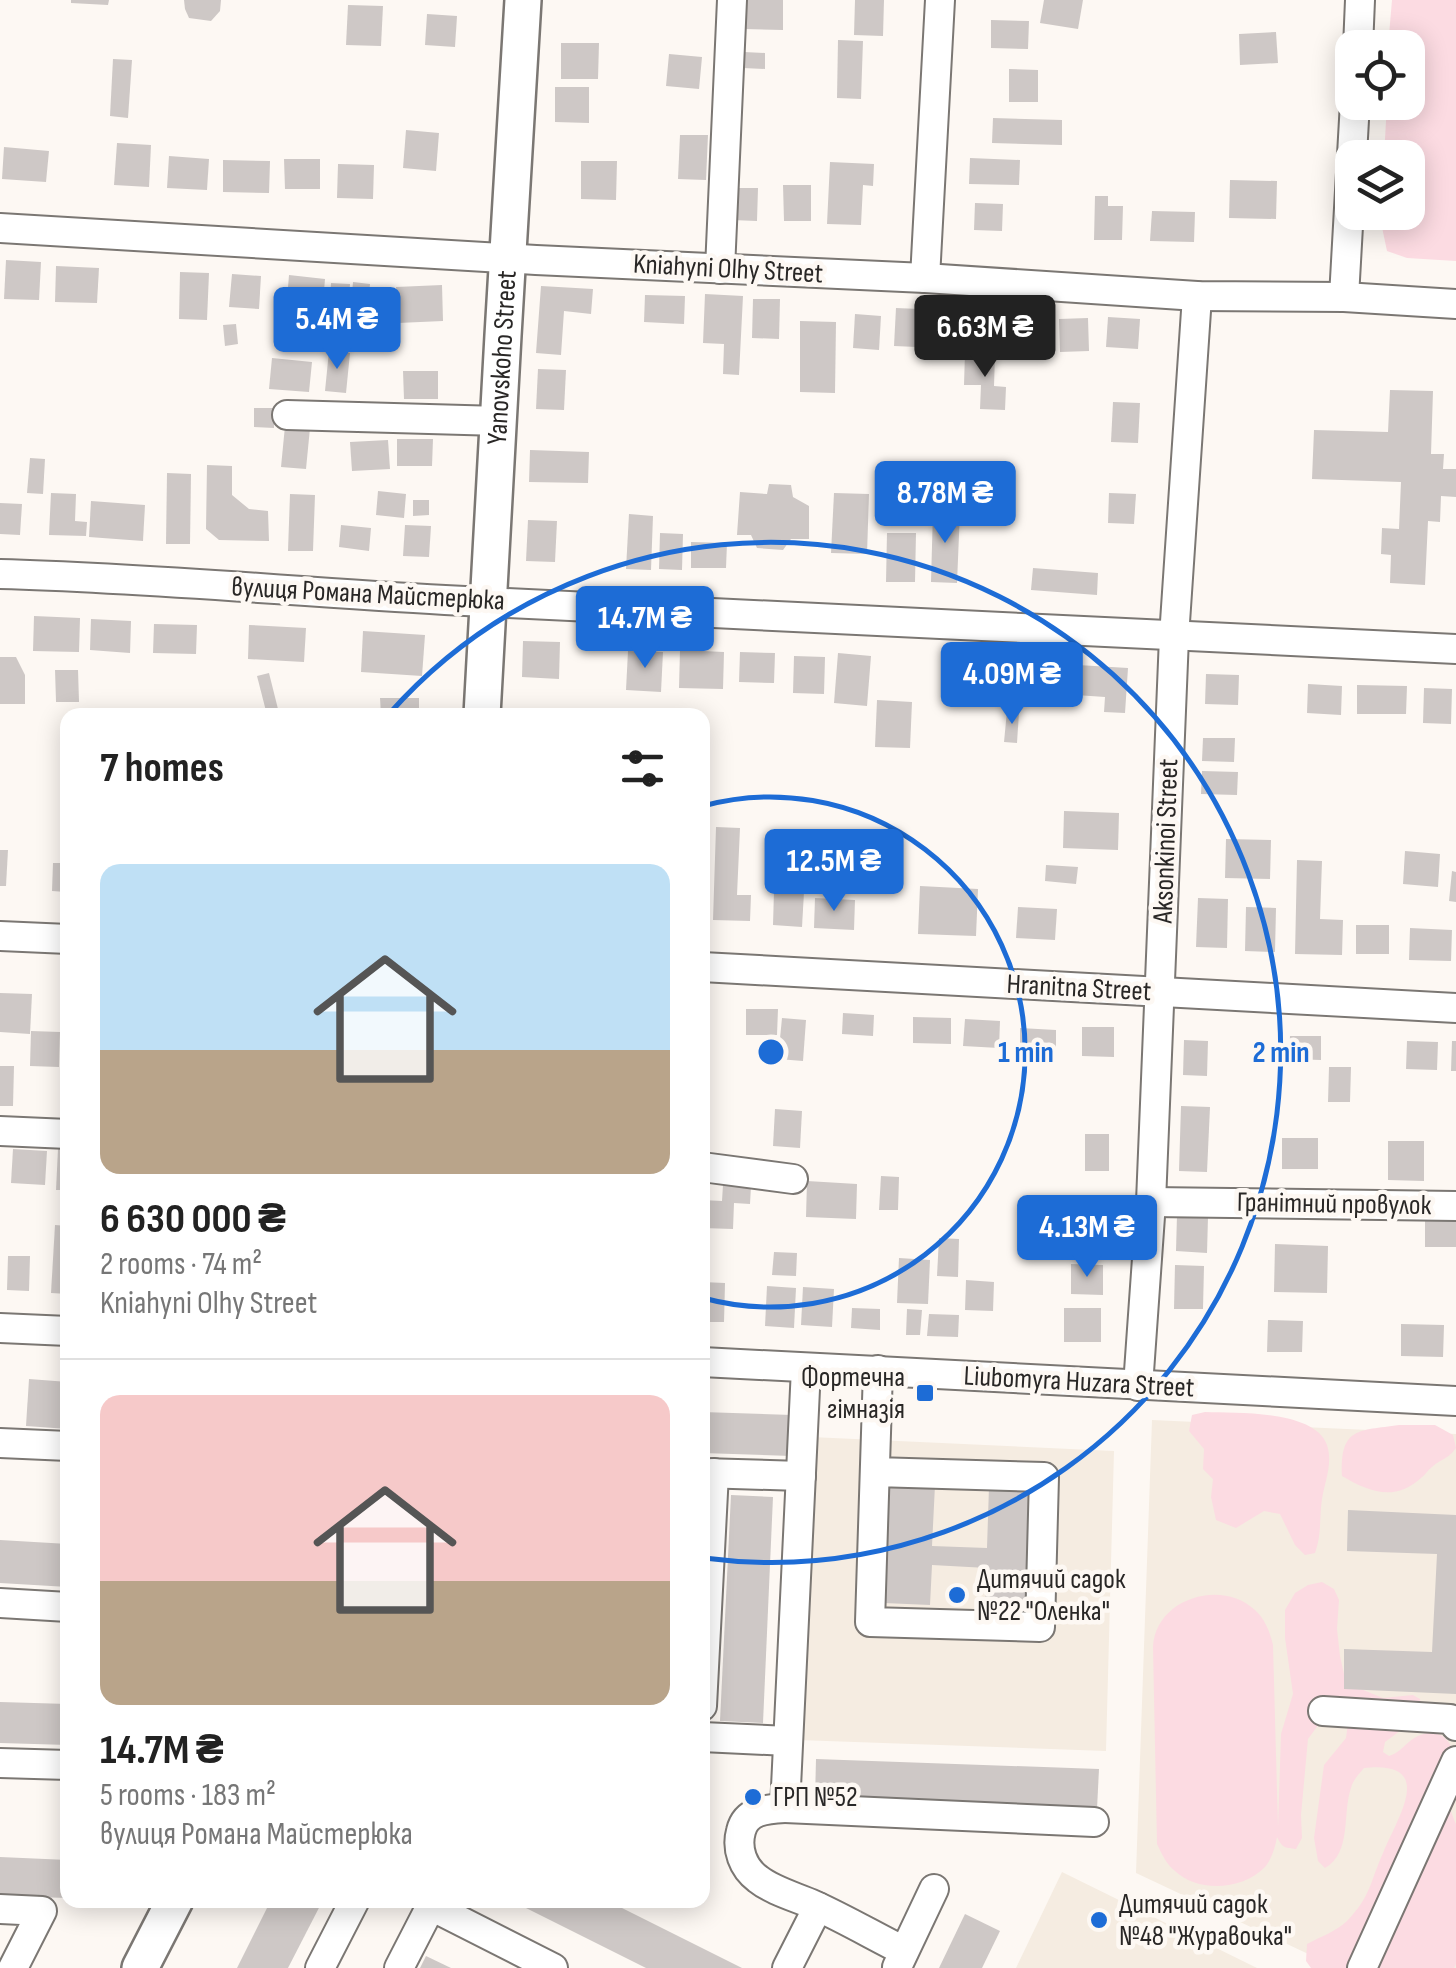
<!DOCTYPE html>
<meta charset="utf-8">
<style>
:root{--surface:#fff;--page:#f6f6f6;--text:#222;--muted:#767676;--line:#e0e0e0;--accent:#1d6cd6}
body{margin:0;font-family:"Sofia Sans Condensed",sans-serif;background:var(--page);color:var(--text);height:100vh;display:flex;flex-direction:column;font-size:38px;white-space:nowrap}
*{box-sizing:border-box;margin:0}
p{font-size:32px;color:var(--muted)}
.icon{flex:none;width:55px;height:55px;fill:none;stroke:currentColor;stroke-width:2;stroke-linecap:round;stroke-linejoin:round}
.map{position:relative;flex:1;overflow:hidden}
.panel{position:absolute;left:60px;top:708px;width:650px;height:1200px;display:flex;flex-direction:column;background:var(--surface);border-radius:20px;box-shadow:0 5px 25px #0003}
.panel>*{flex:none}
.tools{position:absolute;left:1335px;top:30px;display:grid;gap:20px}
.tools a{display:grid;place-items:center;width:90px;height:90px;border-radius:20px;background:var(--surface);box-shadow:0 5px 25px #0003;font-size:50px}
.price{position:absolute;translate:-50% -85px;padding:0 22px;border-radius:10px;background:var(--accent);color:#fff;font-size:32px;line-height:65px;filter:drop-shadow(0 2px 5px #0008)}
.price::after{content:'';position:absolute;left:50%;top:60px;width:30px;height:22px;margin-left:-15px;background:inherit;clip-path:polygon(0 0,100% 0,50% 100%)}
.price.active{background:#222;color:#fff}
ul{padding:0;list-style:none}
li{display:grid;align-content:center;gap:20px;height:530px;padding:0 40px}
li+li{border-top:2px solid var(--line)}
li span{display:grid;place-items:center;height:310px;border-radius:20px;color:#555}
li>.icon{margin-inline-start:auto}
span .icon{width:180px;height:180px;fill:#fffc;stroke-width:1}
li b{font-size:42px}
h2{display:flex;justify-content:space-between;align-items:center;height:120px;padding:0 40px;font-size:42px}
.map>svg:first-child{display:block}
.built{fill:#f5ece1}
.green{fill:#fcdbe2}
.building{fill:#cec8c6}
.lines{fill:none;stroke-linecap:round;stroke-linejoin:round}
.minor-casing{stroke:#7b7773;stroke-width:32}
.major-casing{stroke:#7b7773;stroke-width:40}
.minor{stroke:#fff;stroke-width:28}
.major{stroke:#fff;stroke-width:35}
.ring{fill:none;stroke:#1d6cd6;stroke-width:5}
.poi-dot{fill:#1d6cd6;stroke:#fdf8f3;stroke-width:4}
.labels{text-anchor:middle;dominant-baseline:central;stroke-width:9;stroke-linejoin:round;paint-order:stroke}
.street-label{font-size:28px;fill:#292726;stroke:#fdf8f3}
.poi-label{font-size:28px;fill:#292726;stroke:#fdf8f3;text-anchor:start}
.centre{fill:#1d6cd6;stroke:#fdf8f3;stroke-width:5}
.ring-label{font-size:30px;text-anchor:middle;font-weight:bold;fill:#1d6cd6;stroke:#fdf8f3;stroke-width:9;stroke-linejoin:round;paint-order:stroke}
</style>
<div class="map">
<svg width="1456" height="1968" viewBox="0 0 1456 1968">
<rect width="100%" height="100%" fill="#fdf8f3"/>
<g class="built">
<path d="M1152,1420l304,14v534h-118l-202,-95z"/>
<path d="M811,1437l303,14 -8,300 -308,-11z"/>
<path d="M1062,1872l195,96h-241z"/>
</g>
<g class="green">
<path d="M1392,0h64v261l-49,-3 -20,-7 -8,-38 29,-1v-54l-24,-1 3,-54 21,-1v-54l-20,-1z"/>
<path d="M1205,1412c32,1 110,-2 122,33 6,18 -2,36 -5,54 -3,19 0,35 -7,54l-10,2 -10,-10 -15,-31 -16,-3 -28,17 -20,-8 -5,-23 2,-18 -10,-10 1,-20 -15,-18 3,-16z"/>
<path d="M1399,1425h36l18,10 3,13c-9,12 -14,10 -24,19 -4,3 -7,8 -11,11 -26,24 -52,14 -79,-2 -2,-49 16,-45 57,-51z"/>
<path d="M1322,1582l12,7 5,11 -2,29 3,27 6,27 37,15 30,-3 7,4 2,9 -6,11 -31,23 -2,10 6,4c16,-5 19,-20 39,-23 17,-2 27,14 27,30 0,8 -5,15 -7,23 -2,12 3,27 8,38v140l-2,4h-143l-5,-7 1,-17c13,-7 30,-13 40,-23 24,-25 23,-39 36,-68 14,-35 55,-93 -19,-85 -5,6 -11,12 -13,20 -9,26 1,65 -26,80l-7,-7 -4,-23 10,-73 22,-27 2,-15 -26,-3 -14,19 -7,76 1,23 -6,11c-12,-1 -14,-2 -19,-12 -2,11 -5,21 -12,30 -22,23 -67,26 -90,4 -9,-7 -13,-17 -18,-27l-4,-197c2,-48 68,-69 102,-37 10,9 15,22 18,35l5,182 3,-93 12,-40 -8,-56v-28l10,-17 13,-8z"/>
</g>
<g class="building">
<path d="M71,0h38l-1,5 -37,-2z"/>
<path d="M184,0h37l-1,11 -9,10 -22,-3 -4,-9z"/>
<path d="M744,0h39v30l-39,-1z"/>
<path d="M855,0h29l-1,36 -29,-1z"/>
<path d="M1044,0h39l-5,29 -38,-6z"/>
<path d="M348,5l35,1 -2,40 -35,-1z"/>
<path d="M427,14l30,2 -2,31 -30,-2z"/>
<path d="M991,20l38,1 -1,28 -37,-1z"/>
<path d="M1276,32l2,31 -38,2 -1,-31z"/>
<path d="M838,40l25,1 -2,58 -24,-1z"/>
<path d="M561,43h38l-1,36h-37z"/>
<path d="M744,52l21,1v16l-22,-1z"/>
<path d="M669,54l33,3 -3,32 -33,-3z"/>
<path d="M113,59l19,1 -4,58 -18,-2z"/>
<path d="M1009,69l29,1v32h-29z"/>
<path d="M555,87h34v36l-34,-1z"/>
<path d="M993,118l69,2v25l-70,-2z"/>
<path d="M406,130l33,3 -3,38 -33,-3z"/>
<path d="M680,135h28l-2,45 -28,-1z"/>
<path d="M117,143l34,2 -2,42 -35,-2z"/>
<path d="M4,147l45,4 -3,31 -44,-3z"/>
<path d="M169,156l40,3 -2,31 -40,-2z"/>
<path d="M970,158l50,2 -1,25 -50,-1z"/>
<path d="M284,159h36v30h-35z"/>
<path d="M223,160l47,1 -1,32 -46,-1z"/>
<path d="M581,161h36l-1,39 -35,-1z"/>
<path d="M830,162l44,2 -1,22 -10,-1 -2,40 -34,-1z"/>
<path d="M338,164l36,1 -1,34 -36,-1z"/>
<path d="M1230,180l47,1 -1,38 -47,-1z"/>
<path d="M783,185h28v36h-27z"/>
<path d="M732,188h26l-1,33 -25,-1z"/>
<path d="M1095,196h13v10h15l-1,34h-28z"/>
<path d="M975,203l28,1 -1,27 -28,-1z"/>
<path d="M1152,211l43,1 -1,30 -44,-1z"/>
<path d="M6,260l35,2 -2,38 -35,-1z"/>
<path d="M56,266l43,2 -2,35 -42,-1z"/>
<path d="M180,272l29,1 -2,47 -28,-1z"/>
<path d="M232,274l29,2 -2,33 -30,-2z"/>
<path d="M289,275l36,4 -3,36 -36,-3z"/>
<path d="M353,282l17,2 -2,23 -17,-2z"/>
<path d="M331,283l19,1 -4,54 -18,-1z"/>
<path d="M442,285l1,36 -45,2 -2,-36z"/>
<path d="M541,286l52,3 -2,25 -27,-3 -3,44 -25,-2z"/>
<path d="M705,294l38,2 -4,79 -16,-1 1,-30 -21,-1z"/>
<path d="M645,295l40,1 -1,28 -40,-2z"/>
<path d="M753,299h27l-1,40 -27,-1z"/>
<path d="M896,308l46,2 -2,38 -46,-2z"/>
<path d="M1002,310l39,2 -3,42 -39,-3z"/>
<path d="M855,314l26,2 -2,34 -26,-2z"/>
<path d="M1108,317l32,2 -2,30 -32,-2z"/>
<path d="M1088,318l1,33 -29,1 -1,-33z"/>
<path d="M800,321l36,1 -1,71 -35,-1z"/>
<path d="M236,324l2,20 -13,2 -2,-21z"/>
<path d="M329,351l21,2 -4,40 -21,-2z"/>
<path d="M965,353l30,2 -1,31 12,1 -1,23 -25,-1 1,-24h-17z"/>
<path d="M272,358l40,4 -3,30 -40,-3z"/>
<path d="M538,369l28,1 -2,40 -28,-1z"/>
<path d="M403,371h35v28h-34z"/>
<path d="M1390,390l43,1 -2,63h13l-1,15h13v28l-15,-1 -1,26 -12,-1 -3,64 -35,-2 1,-28 -10,-1 1,-26 17,1 2,-47 -89,-3 2,-49 74,2z"/>
<path d="M1113,402l27,1 -2,40 -27,-1z"/>
<path d="M254,408h20v20l-20,-1z"/>
<path d="M285,426l25,2 -4,41 -25,-2z"/>
<path d="M397,439h36l-1,27h-35z"/>
<path d="M388,440l2,29 -38,2 -2,-29z"/>
<path d="M530,450l59,2 -1,31 -59,-1z"/>
<path d="M30,458l15,1 -2,35 -16,-1z"/>
<path d="M207,465l25,1v29l17,14 19,2 1,30 -50,-1 -13,-11z"/>
<path d="M167,473l24,1 -1,70h-24z"/>
<path d="M769,484l22,1 2,12 16,9v33h-18l-8,11 -26,-2 -6,-13h-14l3,-43 27,2z"/>
<path d="M378,491l28,3 -2,24 -28,-3z"/>
<path d="M51,493l25,1 -1,27 12,1 -1,14 -37,-1z"/>
<path d="M834,493l35,1 -2,60 -36,-1z"/>
<path d="M1109,493l27,1 -2,30 -26,-1z"/>
<path d="M290,494l25,1 -2,56h-25z"/>
<path d="M413,500h16v15l-16,1z"/>
<path d="M91,501l54,4 -2,36 -54,-4z"/>
<path d="M0,503l22,1 -2,31 -20,-1z"/>
<path d="M933,510l27,1 -3,72 -26,-1z"/>
<path d="M629,514l24,2 -2,54 -25,-1z"/>
<path d="M528,520l29,1 -2,41 -29,-1z"/>
<path d="M341,525l30,3 -2,23 -30,-4z"/>
<path d="M405,525l26,1 -2,31 -26,-1z"/>
<path d="M660,533l23,1 -1,36 -23,-1z"/>
<path d="M887,533h29l-1,49h-29z"/>
<path d="M691,542l36,1 -1,25h-35z"/>
<path d="M1033,568l65,5 -1,22 -66,-5z"/>
<path d="M34,616l46,2 -1,34 -46,-1z"/>
<path d="M91,619l40,2 -1,32 -40,-3z"/>
<path d="M154,624l43,1 -1,29 -43,-1z"/>
<path d="M249,625l57,3 -2,34 -56,-3z"/>
<path d="M363,631l62,4 -3,41 -61,-4z"/>
<path d="M523,641l37,1 -1,37 -37,-2z"/>
<path d="M680,650l44,2 -1,37 -44,-1z"/>
<path d="M628,651l35,1 -2,40 -35,-2z"/>
<path d="M740,652l35,1 -1,30 -35,-1z"/>
<path d="M838,653l33,3 -4,50 -33,-3z"/>
<path d="M794,656l31,1 -1,37 -31,-1z"/>
<path d="M0,657h16l9,18v29h-25z"/>
<path d="M974,659l51,3 -2,33 -51,-4z"/>
<path d="M1078,665l50,3 -3,45 -21,-1 1,-15 -29,-2z"/>
<path d="M55,670h23l1,32h-23z"/>
<path d="M269,673l10,40 -12,2 -10,-39z"/>
<path d="M1206,674l33,1 -1,30 -33,-1z"/>
<path d="M1308,684l34,2 -1,29 -34,-2z"/>
<path d="M1357,685l50,1 -1,28h-49z"/>
<path d="M1424,688l28,1 -1,35 -28,-1z"/>
<path d="M380,698h39v17h-38z"/>
<path d="M877,700l35,2 -2,46 -35,-1z"/>
<path d="M1007,711l12,1 -2,31 -13,-1z"/>
<path d="M1203,738h32l-1,24 -32,-1z"/>
<path d="M1202,771l36,1 -1,23 -36,-1z"/>
<path d="M1064,811l55,2 -1,37 -55,-2z"/>
<path d="M716,827l24,1 -3,67h14l-1,26 -37,-1z"/>
<path d="M1226,839l45,1 -1,39 -45,-1z"/>
<path d="M0,850h8l-2,36h-6z"/>
<path d="M1405,851l35,3 -2,33 -35,-3z"/>
<path d="M1297,860l25,1 -2,58 23,1 -1,35 -47,-1z"/>
<path d="M53,863h15l-2,29 -14,-1z"/>
<path d="M1046,865l32,2 -2,17 -31,-3z"/>
<path d="M1452,871l4,1v30l-7,-1z"/>
<path d="M920,886l58,3 -2,47 -58,-2z"/>
<path d="M774,891l30,1 -2,35 -29,-2z"/>
<path d="M815,898l40,2 -1,30 -40,-2z"/>
<path d="M1198,898l30,1 -1,49 -31,-1z"/>
<path d="M1018,907l39,2 -2,31 -39,-2z"/>
<path d="M1246,907l30,1 -1,44 -30,-1z"/>
<rect x="1356" y="925" width="33" height="29"/>
<path d="M1410,928l42,2 -1,31 -42,-1z"/>
<path d="M0,993l32,1 -2,40 -30,-2z"/>
<path d="M702,1002h6l-1,26 -5,-1z"/>
<path d="M746,1009h32l-1,26h-31z"/>
<path d="M843,1013l31,2 -1,21 -31,-2z"/>
<path d="M913,1017l38,1v26l-38,-1z"/>
<path d="M782,1018l24,2 -3,41 -25,-2z"/>
<path d="M965,1019l35,2 -1,27 -36,-2z"/>
<path d="M1082,1027h32v30l-32,-1z"/>
<path d="M1020,1028l36,2v25l-36,-1z"/>
<path d="M31,1031l29,1 -1,35 -29,-1z"/>
<path d="M1290,1036h31v24l-32,-1z"/>
<path d="M1184,1040l24,1 -1,35 -24,-1z"/>
<path d="M1407,1041l31,1 -1,28 -31,-1z"/>
<path d="M1452,1041h4v30h-5z"/>
<path d="M0,1066h14l-1,40h-13z"/>
<path d="M1329,1067h22l-1,35h-22z"/>
<path d="M1181,1106l29,1 -3,65 -28,-1z"/>
<path d="M775,1109l27,2 -2,37 -27,-2z"/>
<rect x="1085" y="1134" width="24" height="37"/>
<rect x="1282" y="1138" width="36" height="31"/>
<path d="M1388,1141h36v40l-36,-1z"/>
<path d="M13,1149l34,2 -2,34 -34,-2z"/>
<path d="M58,1149h10v41h-12z"/>
<path d="M881,1176l18,1 -1,33h-19z"/>
<path d="M807,1181l50,3 -1,35 -50,-2z"/>
<path d="M723,1185l28,1 -1,18 -16,-1 -1,26 -31,-1v-28l20,1z"/>
<path d="M1177,1215l31,2 -1,36 -31,-2z"/>
<rect x="1425" y="1220" width="31" height="27"/>
<path d="M1069,1222l35,2 -1,31 -35,-2z"/>
<path d="M55,1225l13,1v68l-17,-1z"/>
<path d="M939,1238l20,1 -1,38 -21,-1z"/>
<path d="M1275,1244l53,2 -1,47 -53,-1z"/>
<path d="M774,1252l23,1 -1,23 -24,-1z"/>
<path d="M8,1256h22l-1,35 -22,-1z"/>
<path d="M899,1258l31,2 -2,44 -31,-1z"/>
<path d="M1071,1264l32,1v30l-32,-1z"/>
<path d="M1175,1265l29,1 -1,43h-29z"/>
<path d="M966,1280l28,2 -1,29 -28,-1z"/>
<path d="M702,1282l23,1 -1,39h-22z"/>
<path d="M767,1286l29,2 -2,40 -29,-2z"/>
<path d="M803,1287l31,2 -2,38 -31,-2z"/>
<path d="M852,1308l28,1v21l-29,-2z"/>
<rect x="1064" y="1308" width="37" height="34"/>
<path d="M907,1309l15,1 -2,25h-14z"/>
<path d="M929,1314l30,1 -1,22 -31,-1z"/>
<path d="M1268,1320l35,1 -1,31h-35z"/>
<path d="M1401,1324l43,1 -1,32 -42,-1z"/>
<path d="M29,1379l39,3v47l-42,-3z"/>
<path d="M702,1412l90,3 -1,41 -89,-3z"/>
<path d="M889,1483l46,2 -3,61 55,2 2,-61 42,1 -5,119 -41,-2 2,-37 -55,-3 -2,40 -46,-2z"/>
<path d="M731,1495l42,2 -10,226 -43,-2z"/>
<path d="M1348,1510l108,5v179l-112,-5v-40l88,3 5,-98 -90,-3z"/>
<path d="M0,1540l68,4v43l-68,-4z"/>
<path d="M0,1702l68,2v41l-68,-2z"/>
<path d="M816,1759l283,10 -2,40 -282,-10z"/>
<rect x="747" y="1787" width="11" height="20"/>
<path d="M0,1857l68,3v38l-68,-2z"/>
<path d="M271,1900h52l-35,68h-51z"/>
<path d="M510,1900h96l136,68h-96z"/>
<path d="M965,1914l35,17 -18,37h-43z"/>
<path d="M426,1956l25,12h-31z"/>
</g>
<g class="lines">
<g class="minor-casing">
<g id="minor">
<path d="M1358,48l2,-48"/>
<path d="M0,228l536,32 389,18 272,18 147,1 112,7"/>
<path d="M720,269l12,-269"/>
<path d="M925,278l15,-278"/>
<path d="M1344,297l11,-195"/>
<path d="M287,415l213,6"/>
<path d="M0,574c149,4 297,18 445,26 337,19 674,35 1011,49"/>
<path d="M0,936l68,3"/>
<path d="M702,967l754,41"/>
<path d="M0,1131l68,3"/>
<path d="M702,1167l91,12"/>
<path d="M1151,1202l305,4"/>
<path d="M0,1328l68,3"/>
<path d="M702,1362l754,39"/>
<path d="M806,1368l-21,440 309,14"/>
<path d="M1138,1386l13,-184 23,-565 23,-341"/>
<path d="M0,1443l68,3"/>
<path d="M875,1472l169,5 -4,150 -170,-5 8,-252"/>
<path d="M702,1473l99,3"/>
<path d="M0,1603l68,4"/>
<path d="M702,1706l12,-233"/>
<path d="M1323,1711l127,8 6,7"/>
<path d="M702,1737l86,4"/>
<path d="M0,1763l68,2"/>
<path d="M785,1808c-18,1 -39,2 -44,23 -5,18 2,37 17,48 15,12 38,18 56,26 31,14 60,31 90,46"/>
<path d="M431,1906l122,62"/>
<path d="M0,1909l42,2 -29,57"/>
<path d="M897,1967l37,-78"/>
<path d="M320,1968l35,-68"/>
<path d="M399,1968l35,-68"/>
<path d="M787,1968l31,-61"/>
<path d="M1362,1968l94,-207"/>
</g>
</g>
<g class="major-casing">
<g id="major">
<path id="s1" d="M482,715c13,-238 26,-477 41,-715"/>
<path d="M140,1968l35,-68"/>
</g>
</g>
<use href="#minor" class="minor"/>
<use href="#major" class="major"/>
</g>
<g class="ring">
<path d="M703 806A255 255 0 1 1 703 1298"/>
<path d="M389 714A510 510 0 1 1 704 1558"/>
</g>
<g class="poi-dot">
<rect x="915" y="1383" width="20" height="20" rx="5"/>
<circle cx="957" cy="1595" r="10"/>
<circle cx="753" cy="1797" r="10"/>
<circle cx="1099" cy="1920" r="10"/>
</g>
<g class="labels">
<g class="street-label">
<text transform="translate(728 269) rotate(3)">Kniahyni Olhy Street</text>
<text stroke="none"><textPath href="#s1" startOffset="358">Yanovskoho Street</textPath></text>
<text transform="translate(368 594) rotate(3)">вулиця Романа Майстерюка</text>
<text transform="translate(1166 841) rotate(-88)">Aksonkinoi Street</text>
<text transform="translate(1079 988) rotate(3)">Hranitna Street</text>
<text transform="translate(1334 1204) rotate(1)">Гранітний провулок</text>
<text transform="translate(1079 1382) rotate(3)">Liubomyra Huzara Street</text>
</g>
<g class="poi-label">
<text x="905" y="1377" text-anchor="end">Фортечна<tspan x="905" dy="32">гімназія</tspan></text>
<text x="977" y="1579">Дитячий садок<tspan x="977" dy="32">№22 "Оленка"</tspan></text>
<text x="773" y="1797">ГРП №52</text>
<text x="1119" y="1904">Дитячий садок<tspan x="1119" dy="32">№48 "Журавочка"</tspan></text>
</g>
</g>
<circle cx="771" cy="1052" r="15" class="centre"/>
<g class="ring-label">
<text x="1026" y="1062">1 min</text>
<text x="1281" y="1062">2 min</text>
</g>
</svg>
<div class="tools">
<a><svg class="icon" aria-label="locate" viewBox="0 0 24 24"><circle cx="12" cy="12" r="6"/><path d="M12 2v4M12 18v4M2 12h4M18 12h4"/></svg></a>
<a><svg class="icon" aria-label="layers" viewBox="0 0 24 24"><path d="M12 4l9 5-9 5-9-5zM3 14l9 5 9-5"/></svg></a>
</div>
<b class="price" style="left:337px;top:372px">5.4M ₴</b>
<b class="price active" style="left:985px;top:380px">6.63M ₴</b>
<b class="price" style="left:945px;top:546px">8.78M ₴</b>
<b class="price" style="left:645px;top:671px">14.7M ₴</b>
<b class="price" style="left:1012px;top:727px">4.09M ₴</b>
<b class="price" style="left:834px;top:914px">12.5M ₴</b>
<b class="price" style="left:1087px;top:1280px">4.13M ₴</b>
<section class="panel">
<h2>7 homes<svg class="icon" aria-label="filters" viewBox="0 0 24 24"><path d="M4 7h16M4 17h16"/><circle cx="9" cy="7" r="2"/><circle cx="15" cy="17" r="2"/></svg></h2>
<ul>
<li><span style="background:linear-gradient(#bfe0f5 60%,#b9a48a 0)"><svg class="icon" aria-label="home" viewBox="0 0 24 24"><path d="M3 11l9-7 9 7M6 9v11h12V9"/></svg></span><div><b>6 630 000 ₴</b><p>2 rooms · 74 m²</p><p>Kniahyni Olhy Street</p></div></li>
<li><span style="background:linear-gradient(#f6c9c9 60%,#b9a48a 0)"><svg class="icon" aria-label="home" viewBox="0 0 24 24"><path d="M3 11l9-7 9 7M6 9v11h12V9"/></svg></span><div><b>14.7M ₴</b><p>5 rooms · 183 m²</p><p>вулиця Романа Майстерюка</p></div></li>
</ul>
</section>
</div>
